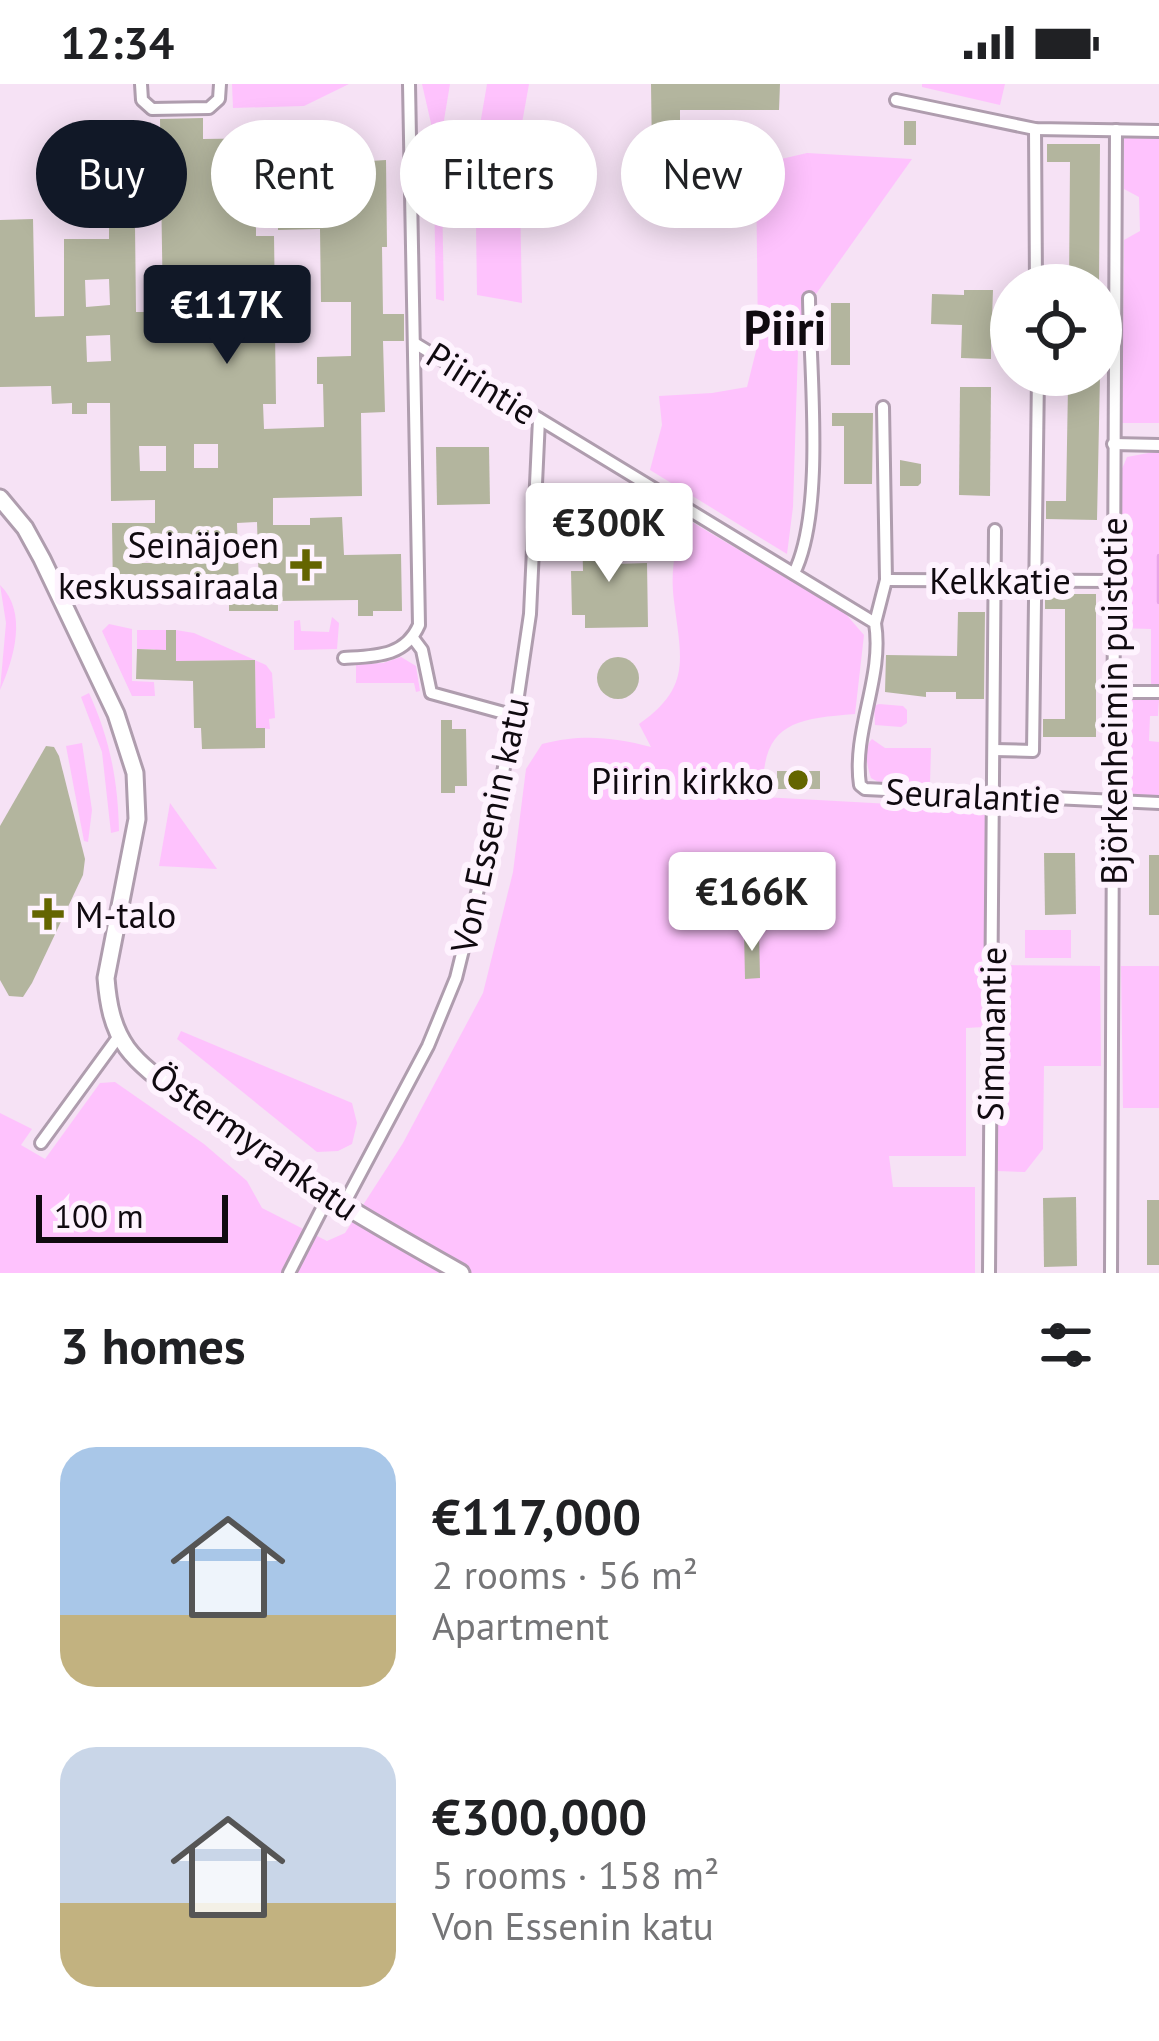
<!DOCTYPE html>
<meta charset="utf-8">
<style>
:root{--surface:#fff;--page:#f6f6f6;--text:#202124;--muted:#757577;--accent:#111827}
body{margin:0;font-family:"PT Sans",sans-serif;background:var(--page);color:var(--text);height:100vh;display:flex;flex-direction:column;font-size:45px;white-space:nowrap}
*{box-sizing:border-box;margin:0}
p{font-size:39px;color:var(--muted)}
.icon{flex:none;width:66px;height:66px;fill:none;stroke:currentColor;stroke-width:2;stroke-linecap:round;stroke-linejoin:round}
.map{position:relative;height:1189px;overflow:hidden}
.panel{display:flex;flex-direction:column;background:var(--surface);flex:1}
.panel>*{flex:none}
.hud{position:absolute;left:36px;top:36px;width:1089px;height:108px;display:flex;gap:24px}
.buttons{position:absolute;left:990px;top:180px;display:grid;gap:24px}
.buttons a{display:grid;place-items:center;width:132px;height:132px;border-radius:50%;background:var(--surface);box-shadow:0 6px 30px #0003;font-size:60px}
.scale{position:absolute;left:36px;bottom:30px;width:192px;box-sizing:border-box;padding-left:12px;border:6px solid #100a10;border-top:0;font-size:33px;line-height:42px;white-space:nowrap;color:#100a10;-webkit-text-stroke:9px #fef3fe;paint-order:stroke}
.price{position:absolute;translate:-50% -102px;padding:0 27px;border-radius:12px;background:#fff;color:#222;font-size:39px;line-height:78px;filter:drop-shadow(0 3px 6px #0008)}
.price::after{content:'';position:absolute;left:50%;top:72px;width:36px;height:27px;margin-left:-18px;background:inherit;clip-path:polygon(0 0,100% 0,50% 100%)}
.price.current{background:var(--accent);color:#fff}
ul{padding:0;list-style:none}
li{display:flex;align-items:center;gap:36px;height:300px;padding:0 60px}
li span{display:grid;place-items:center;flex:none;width:336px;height:240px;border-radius:36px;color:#555}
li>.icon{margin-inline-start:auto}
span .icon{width:144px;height:144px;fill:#fffc;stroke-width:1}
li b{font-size:51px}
h2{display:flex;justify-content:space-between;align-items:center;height:144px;padding:0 60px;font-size:51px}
.pill{padding:0 42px;border-radius:54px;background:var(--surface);box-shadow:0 6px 30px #0003;font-size:42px;line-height:108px}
.pill.current{background:var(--accent);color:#fff}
.status{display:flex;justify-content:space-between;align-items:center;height:84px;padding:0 60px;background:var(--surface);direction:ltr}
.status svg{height:33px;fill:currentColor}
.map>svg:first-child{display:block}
.green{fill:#fec2fd}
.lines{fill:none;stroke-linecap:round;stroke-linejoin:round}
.stream{stroke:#e8a4e8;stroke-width:4.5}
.building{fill:#b3b59e;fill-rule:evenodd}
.street-casing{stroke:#af9dae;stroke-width:16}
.secondary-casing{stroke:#af9dae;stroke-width:21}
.street{stroke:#fff;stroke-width:10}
.secondary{stroke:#fff;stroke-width:15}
.poi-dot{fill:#646500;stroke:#fef3fe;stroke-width:4.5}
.labels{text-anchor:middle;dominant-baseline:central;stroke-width:12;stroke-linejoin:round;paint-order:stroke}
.street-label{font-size:36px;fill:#100a10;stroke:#fef3fe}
.poi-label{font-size:36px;fill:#100a10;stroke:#fef3fe;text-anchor:end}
.district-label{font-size:48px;font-weight:bold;fill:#100a10;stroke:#fef3fe}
</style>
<div class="status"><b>12:34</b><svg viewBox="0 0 49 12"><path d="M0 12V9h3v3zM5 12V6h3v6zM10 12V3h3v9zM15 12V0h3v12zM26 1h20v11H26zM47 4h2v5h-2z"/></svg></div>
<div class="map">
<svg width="1159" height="1189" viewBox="0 0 1159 1189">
<rect width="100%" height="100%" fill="#f6e2f5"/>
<g class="green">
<path d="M232,0h117l-45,22 -71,2z"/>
<path d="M422,0h28l-9,54 3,163 -8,-2 -3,-167z"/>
<path d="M487,0h42l-10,56 3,163 -45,-8 -2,-141z"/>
<path d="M922,0h83l-5,21 -78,-18z"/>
<path d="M1124,49h35v290h-37l2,-183 16,-9 -1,-34 -15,-8z"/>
<path d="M807,69l105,6 -113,159 -6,189 -6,47 -137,-84 12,-45 -3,-29 53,-3 35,-6 11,-44 -2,-178z"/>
<path d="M1159,367v235l-8,-1v-56l-33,-1 1,-152 8,-19z"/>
<path d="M685,434l159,94 20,23 -9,79c-65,5 -94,11 -92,83l219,12 3,7 -1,211 -18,1v128h-77l4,31h82v86h-975v-160l32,16 -11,16 24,14 55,-76 15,-1 89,62 43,37 15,27 65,33 18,-8 58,-90 80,-150 30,-121 13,-103 16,-25c40,-10 70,-7 109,3l-12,-23c53,-37 42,-66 35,-123 -4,-30 1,-56 11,-83z"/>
<path d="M0,501c28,27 14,74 0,105l6,-67z"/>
<path d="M332,533l7,6 -2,26 -43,1v-29l6,-1 1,11 28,1z"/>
<path d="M109,540l23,5v52l22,1 1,14h-23l-30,-65z"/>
<path d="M137,546h29v27l-12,-8h-17z"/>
<path d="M176,546l18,3 72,32 6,8 3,45 -6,1 1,10 -14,-1 -1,-68 -79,1z"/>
<path d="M401,573l15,9 4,25 -4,1 -2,-9h-58v-19l27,-1z"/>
<path d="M89,609c21,46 29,88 30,138l-8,2 -9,-81 -21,-55z"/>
<path d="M1129,614l30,1 -1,17h-8l-1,25 10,1v55l-28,-2 -9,-7 -2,-78 2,-8z"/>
<path d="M879,620l24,2 4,4v13l-6,4 -26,-2 -1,-19z"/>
<path d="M872,655l13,9h46l-1,36 -50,-1 -9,-5c-4,-12 -8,-30 1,-39z"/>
<path d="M82,659l10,67 -4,32 -4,-1 -18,-95z"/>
<path d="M170,719l47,66 -58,-3z"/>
<rect x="1025" y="846" width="46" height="28"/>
<path d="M1000,881l100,1 1,100h-57l-1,83 -18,23 -28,-1z"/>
<path d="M1121,882h38v142h-36z"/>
<path d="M181,947l171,72 5,20 -5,21 -14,7 -21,1 -140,-113z"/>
</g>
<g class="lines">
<path class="stream" d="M1159,472v46"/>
</g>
<g class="building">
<path d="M651,0h129l-1,26h-99v46h-28z"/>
<path d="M203,34v21l72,-1 -1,-9 31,-1 1,37 80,-5 1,87h-5l1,67h21v27h-21l2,71 -24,1 1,83 -89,2v27h37v-7l32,-1 2,38 57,-1 1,57h-29v5h-15v-16l-80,1v10h-49v-10h-12v-8l-104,1 -1,-71h43v-23l-44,1 -1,-98h-23v11h-15v-11l-20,1 -1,-18 -51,1v-167l33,-1 2,98 29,-1v-77h45v-13h26l1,86h27l-3,-193zM256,123h22v23l42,-1 1,73h30v54l-34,1v27h6l1,43 -60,2 -1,-25h13l-1,-72h-16l-1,-27 17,1 -1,-70h-18zM109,195l1,26 -24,2 -1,-27zM110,251l1,26 -24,1 -1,-26zM194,360h24v24h-24zM139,362h27v25h-26zM257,438l2,68h-20l-2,-67zM141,455h23v24h-22zM183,456h24l1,23h-25z"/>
<rect x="904" y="37" width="12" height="24"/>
<path d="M1047,60h53l-1,141h-30l1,-123h-23z"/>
<path d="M964,206h29l-1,29h5v17h-6v23l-30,-1 1,-33 -31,-1 1,-30 32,1z"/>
<rect x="831" y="219" width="19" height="62"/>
<path d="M1048,291h52l-3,145 -51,-1v-18h20l2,-115h-20z"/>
<path d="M960,303h31l-1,109 -31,-1z"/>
<path d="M832,329h41l-1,71h-28v-58h-12z"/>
<path d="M436,363h53l1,57 -53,1z"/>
<path d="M900,376l21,4v19l-3,3h-18z"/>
<path d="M614,441l1,39 32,-1 1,64 -63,1v-13h-13l-1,-44h12l-1,-45z"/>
<path d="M1045,510h51v143h-53v-18h22v-110h-20z"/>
<path d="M958,528h27l-1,87h-28v-7h-30v5l-41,-5 1,-37 71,1z"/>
<path d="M166,546h10v31l79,-1 1,68h9v20l-63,1 -1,-21h-7l-1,-47 -57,-2 1,-30 29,1z"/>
<circle cx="618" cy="594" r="21"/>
<path d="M441,636h11v9h14l1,57h-12v7h-14z"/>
<path d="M46,662l8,1 5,9 26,103 -2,16 -51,108 -9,14 -14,-1 -9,-16v-154z"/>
<rect x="777" y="687" width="43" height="18"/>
<path d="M1044,769h31l1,61 -31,1z"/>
<rect x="1149" y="771" width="10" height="60"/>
<path d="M759,846l1,48 -15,1 -1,-48z"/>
<path d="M1076,1113l1,69 -33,1 -1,-69z"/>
<rect x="1147" y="1116" width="12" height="65"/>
</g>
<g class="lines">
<g class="street-casing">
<g id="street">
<path d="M141,0l1,16 10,9 57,-1 10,-9 1,-15"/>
<path d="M896,16l139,29 124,2"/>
<path d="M1035,45l1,156"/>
<path d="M416,260l459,279c9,54 -23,108 -15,162l5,4 294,14"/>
<path d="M1113,360l46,1"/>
<path d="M794,489c31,-62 16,-201 15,-275"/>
<path d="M886,496l227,1"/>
<path d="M875,539l11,-43 -3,-173"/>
<path d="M413,554l9,12 9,43 84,23"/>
<path d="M344,574c31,-2 61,-1 75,-33l-10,-541"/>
<path d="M1113,608h46"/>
<path d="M994,666l39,1 5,-376"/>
<path d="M41,1059l78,-107"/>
<path d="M343,1122l85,-160 28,-68 22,-89 37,-173 15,-102 9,-195"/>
<path d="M289,1189l39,-76"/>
<path d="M989,1189l6,-743"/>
<path d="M1111,1189l5,-1143"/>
</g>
</g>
<g class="secondary-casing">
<path id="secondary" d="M0,414l25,30 17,31 74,155 19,59 2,46 -31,159c2,25 6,49 21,70 17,23 47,41 70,59 84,63 173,115 264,166"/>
</g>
<use href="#street" class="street"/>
<use href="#secondary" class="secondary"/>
</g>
<g class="poi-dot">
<path d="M300 463h12v12h12v12h-12v12h-12v-12h-12v-12h12z"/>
<circle cx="798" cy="696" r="12"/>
<path d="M42 812h12v12h12v12h-12v12h-12v-12h-12v-12h12z"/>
</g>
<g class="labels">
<g class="street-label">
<text transform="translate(482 299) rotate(32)">Piirintie</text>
<text x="1000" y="496">Kelkkatie</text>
<text transform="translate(1113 617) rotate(-90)">Björkenheimin puistotie</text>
<text transform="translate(973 711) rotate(3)">Seuralantie</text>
<text transform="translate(489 741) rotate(-78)">Von Essenin katu</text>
<text transform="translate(991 950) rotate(-89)">Simunantie</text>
<text transform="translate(255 1057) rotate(35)">Östermyrankatu</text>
</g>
<g class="poi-label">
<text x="279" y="460">Seinäjoen<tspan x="279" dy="41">keskussairaala</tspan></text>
<text x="774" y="696">Piirin kirkko</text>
<text x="75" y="830" text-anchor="start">M-talo</text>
</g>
<g class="district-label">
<text x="785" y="243">Piiri</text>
</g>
</g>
</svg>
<div class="buttons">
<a><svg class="icon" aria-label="locate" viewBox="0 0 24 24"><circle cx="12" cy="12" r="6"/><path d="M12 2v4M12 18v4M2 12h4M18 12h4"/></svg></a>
</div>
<div class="scale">100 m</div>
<b class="price current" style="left:227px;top:283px">€117K</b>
<b class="price" style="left:609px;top:501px">€300K</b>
<b class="price" style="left:752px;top:870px">€166K</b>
<div class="hud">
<a class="pill current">Buy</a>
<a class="pill">Rent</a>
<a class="pill">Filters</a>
<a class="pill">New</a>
</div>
</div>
<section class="panel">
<h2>3 homes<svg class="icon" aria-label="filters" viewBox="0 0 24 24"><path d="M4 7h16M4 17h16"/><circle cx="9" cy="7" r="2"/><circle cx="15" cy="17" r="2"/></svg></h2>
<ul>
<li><span style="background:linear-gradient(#a9c7e8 70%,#c2b280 0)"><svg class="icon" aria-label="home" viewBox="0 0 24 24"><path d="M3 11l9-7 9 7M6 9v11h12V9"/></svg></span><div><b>€117,000</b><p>2 rooms · 56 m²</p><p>Apartment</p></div></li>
<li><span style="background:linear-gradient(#c9d6e8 65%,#c2b280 0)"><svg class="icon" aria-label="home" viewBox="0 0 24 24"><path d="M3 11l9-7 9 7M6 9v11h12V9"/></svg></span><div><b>€300,000</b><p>5 rooms · 158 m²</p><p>Von Essenin katu</p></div></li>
</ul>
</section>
